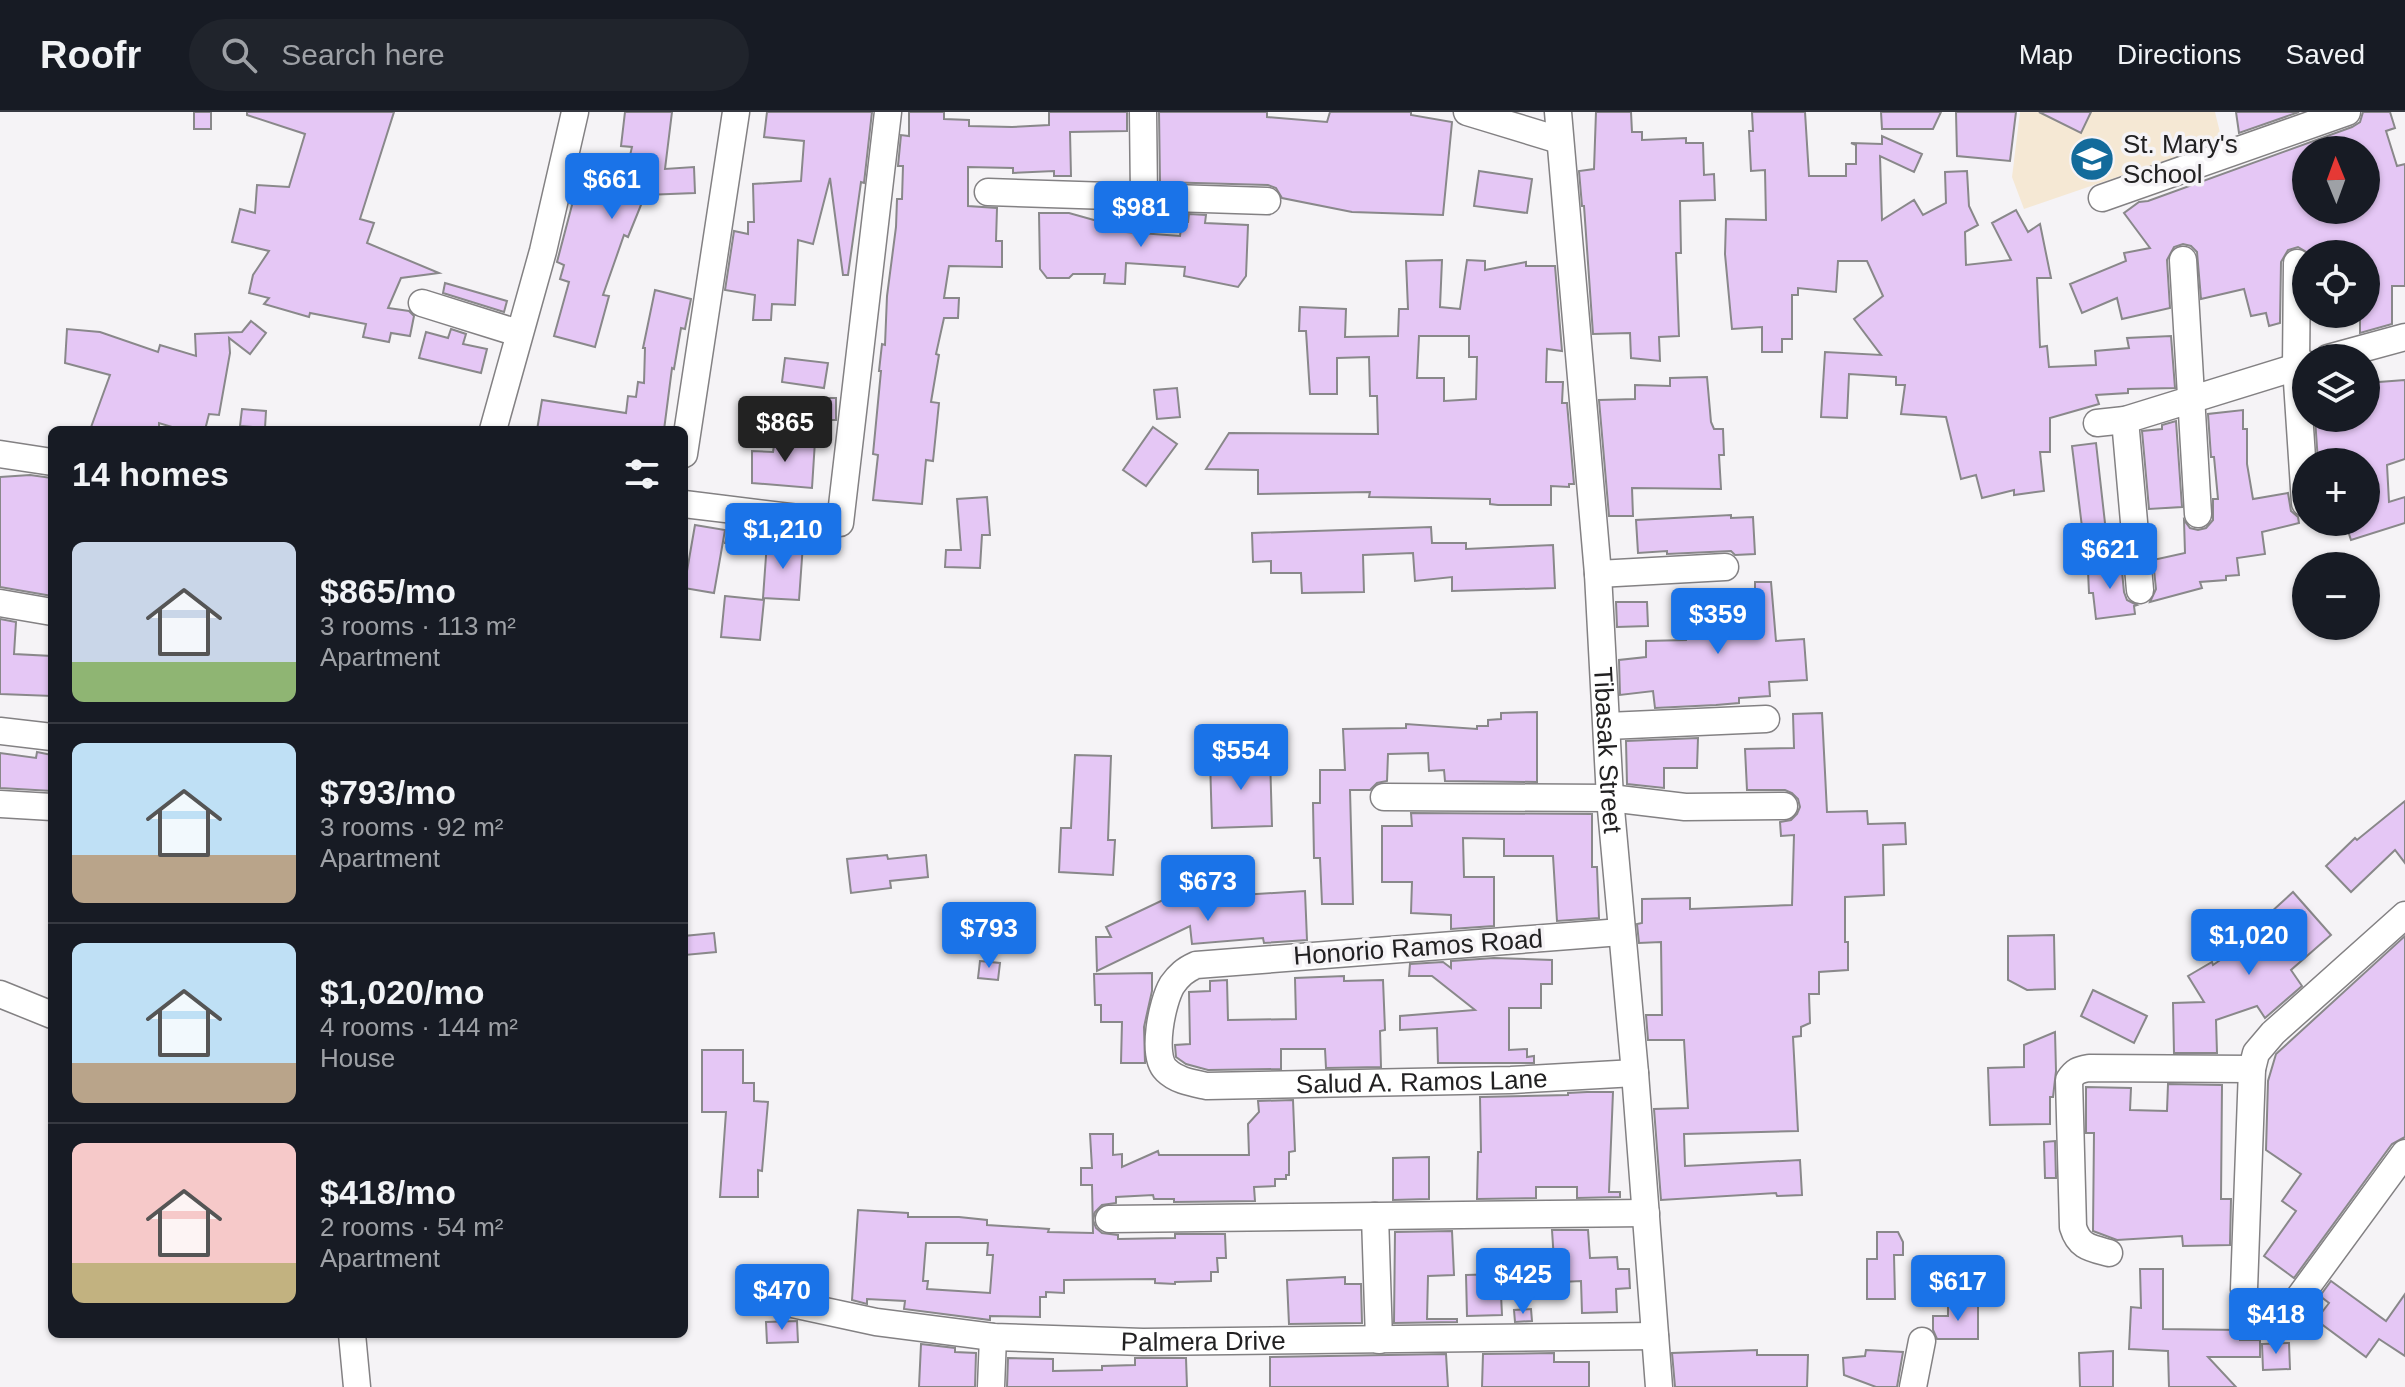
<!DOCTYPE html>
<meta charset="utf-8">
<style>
:root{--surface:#171b24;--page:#20242c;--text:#f1f3f6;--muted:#9ea1a6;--line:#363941;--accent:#1a73e8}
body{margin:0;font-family:Arial,sans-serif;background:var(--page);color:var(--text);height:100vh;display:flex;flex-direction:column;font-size:30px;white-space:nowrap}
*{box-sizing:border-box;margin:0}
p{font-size:26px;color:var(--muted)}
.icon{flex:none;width:44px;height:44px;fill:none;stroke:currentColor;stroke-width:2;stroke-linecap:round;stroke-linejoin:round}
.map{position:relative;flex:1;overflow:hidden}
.drawer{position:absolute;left:48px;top:314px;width:640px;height:912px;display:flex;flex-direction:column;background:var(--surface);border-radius:12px;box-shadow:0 2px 6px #0004}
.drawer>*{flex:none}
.needle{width:52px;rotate:359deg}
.fabs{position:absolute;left:2292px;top:24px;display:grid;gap:16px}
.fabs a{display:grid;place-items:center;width:88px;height:88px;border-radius:50%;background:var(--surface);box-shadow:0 2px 6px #0004;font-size:40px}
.price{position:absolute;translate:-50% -68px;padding:0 18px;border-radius:8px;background:var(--accent);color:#fff;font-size:26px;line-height:52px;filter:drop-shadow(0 2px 4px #0008)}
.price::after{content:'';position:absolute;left:50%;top:48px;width:24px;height:18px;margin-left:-12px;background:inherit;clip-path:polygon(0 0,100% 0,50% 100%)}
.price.current{background:#222;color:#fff}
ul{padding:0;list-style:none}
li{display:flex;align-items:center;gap:24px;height:200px;padding:0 24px}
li+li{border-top:2px solid var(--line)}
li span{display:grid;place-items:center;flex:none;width:224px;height:160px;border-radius:12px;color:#555}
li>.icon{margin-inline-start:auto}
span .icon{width:96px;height:96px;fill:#fffc;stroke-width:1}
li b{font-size:34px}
h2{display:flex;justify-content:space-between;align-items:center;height:96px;padding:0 24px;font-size:34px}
header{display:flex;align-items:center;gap:48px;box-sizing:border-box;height:112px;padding:0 40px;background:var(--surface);border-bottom:2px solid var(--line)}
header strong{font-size:38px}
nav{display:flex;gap:44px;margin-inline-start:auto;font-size:28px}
.search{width:560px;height:72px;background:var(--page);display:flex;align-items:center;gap:20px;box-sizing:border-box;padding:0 28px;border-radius:44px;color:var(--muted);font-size:30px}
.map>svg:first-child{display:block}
.education{fill:#f5e8d4}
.building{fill:#e5c7f5;stroke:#89888a;stroke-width:2;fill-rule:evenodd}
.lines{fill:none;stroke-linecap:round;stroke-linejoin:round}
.minor-casing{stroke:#838183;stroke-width:29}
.minor{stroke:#fff;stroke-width:26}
.labels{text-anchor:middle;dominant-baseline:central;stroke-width:7;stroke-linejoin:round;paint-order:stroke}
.poi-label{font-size:26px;fill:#222122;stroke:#f5f3f6;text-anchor:start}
.street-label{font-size:26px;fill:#222122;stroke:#f5f3f6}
</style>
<header>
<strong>Roofr</strong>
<div class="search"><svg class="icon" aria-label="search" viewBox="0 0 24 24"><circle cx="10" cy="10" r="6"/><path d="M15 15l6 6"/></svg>Search here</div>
<nav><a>Map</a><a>Directions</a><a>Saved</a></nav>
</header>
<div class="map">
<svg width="2405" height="1275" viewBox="0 0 2405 1275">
<rect width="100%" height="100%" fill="#f5f3f6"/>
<path class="education" d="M2020,0h195l7,29 -198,68 -12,-32z"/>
<g class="building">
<rect x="194" y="0" width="17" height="17"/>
<path d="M247,0h147l-34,107 14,4 -7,20 72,30 -38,5 -13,30 21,3 5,5 -4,20 -19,-3 -2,9 -26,-5 3,-13 -56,-11 -1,4 -45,-13 5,-6 -20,-5 4,-18 16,-24 -37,-9 8,-33 15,4 2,-28 32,2 16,-53 -58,-19z"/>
<path d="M625,0h47l-7,57 29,-2 1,26 -50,2 -17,42 -4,-2 -21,60 6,1 -14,51 -41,-11 15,-54 -9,-3 4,-14 -7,-3 20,-76 -2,-1 4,-17 45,13 8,-34 -11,-1z"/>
<path d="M767,0h105l-8,71 -3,-1 -13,93h-5l-13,-97 -17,66 -15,-4 -3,65 -23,-1 -1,16h-18l2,-25 -30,-5 9,-59 14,3v-12h6l-1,-38 48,-3 3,-40 -40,-4z"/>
<path d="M909,0h35v7l25,1v6l43,1 37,-2v-13h78v19l-57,1 1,44h-17v-5l-41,2v-5l-45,-1v39l29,2 -1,33h6v26l-53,-1 -5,32h15l-1,20h-14l-8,36 3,1 -8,47 8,1 -6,58 -7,-1 -4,44 -49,-4 5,-45 -5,-1 8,-83h-2l3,-27 3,1 2,-49 9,-69 1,-28h5l1,-33h-5l3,-31 8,1z"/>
<path d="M1159,0h108v5l60,5 3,-10h81v3l41,7 -9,93 -91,-3 -70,-14 -6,-10 -8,-3 -108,-3z"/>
<path d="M1596,0h35l1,20h10v8l44,-2v5h17l1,32 10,-1 1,26 -35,1 1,52h-5l3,83 -20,1 1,24 -29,-3 -1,-25 -37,1 -9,-128h-2l-3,-35 15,-2z"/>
<path d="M1752,0h53l4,64h37v-12h10v-19l-5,-2 31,1v-8l40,18 -8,18 -34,-16 2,64 32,-20 9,15 23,-12 -1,-31 22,-1 2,35 9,19 -13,7 1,33 45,-5 -19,-37 24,-13 12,22 12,-8 11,54h-14l3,69 7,-1 2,21 47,-2 -1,-14 34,-3 -2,-10 44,-2 4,52 -47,1v4l-32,2 3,9 -49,14v34h-10l4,39 -30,4v-5l-32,8 -6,-23 -15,4 -15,-62 -45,-3 4,-29h-9v-8l-47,-3 -2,44 -26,-1 4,-65 56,3 -27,-36 29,-23 -16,-35h-29l-2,31 -38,-4v7h-6v44h-10v13h-20v-25l-30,2 -7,-75 1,-35 40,1 -1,-50 -14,1 -2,-40h4z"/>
<path d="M1881,0h60l-8,17h-51z"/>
<path d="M1956,0h60l-6,49 -53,-5z"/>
<path d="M2039,0h52l-10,21z"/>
<path d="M2236,0h63l-60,21z"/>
<path d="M2363,0h27l5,16 -9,3 11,35 8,-2v122h-13v38l-32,9v-19h6v-60h-56l-12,-7 -10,3 -7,12 -1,61 -11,3 -3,-13 -15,3 -7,-27 -43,10 -4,-47 -6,-6 -8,-2 -9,3 -7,13 3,48 -48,11 -5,-21 -35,15 -12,-29 56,-23 -2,-8 26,-5 -26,-35 15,-11 9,-1 204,-74 8,-5zM2306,38h60v60h-60z"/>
<path d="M1479,59l53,8 -5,34 -53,-7z"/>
<path d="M1039,101h30l32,9h26v10l53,4 2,-14h6l1,-8 17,1 -1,8 43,2 -2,51 -8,11 -54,-11 1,-9 -59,-4 -1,21 -21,-1 1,-9h-32l-4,4h-22l-7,-9z"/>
<path d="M1442,148l-2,47 20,2 7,-49 18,1v9l41,-8v4h29l7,85 -15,-2 -1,33h17l-1,21h5l7,81h-5v3l-18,-1v19h-53l-8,-1v-5l-121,-2 1,-5 -112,2v-24l-52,-1 23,-36 149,1 -1,-38h-7l-1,-39 -32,1v36h-27l-4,-63h-7l1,-24 46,2 -1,28 53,-1 1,-27h9l-2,-48zM1419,224h50v21h8l-1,42 -32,2v-23h-27z"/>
<path d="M445,171l62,18 -3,11 -61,-19z"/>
<path d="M655,178l36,9 -6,30 -4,-1 -7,41 -2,-1 -8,62h-127l5,-30 84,13 2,-17 8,1 2,-15 6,1 1,-35h-2z"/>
<path d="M251,209l15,12 -16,21 -21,-16 1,15 -11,62 -10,-1 -4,16h-23l-23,-7v7h-69l20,-55 -45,-12 2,-34 33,3 58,20 2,-7 36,11 -1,-22 47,-2z"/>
<path d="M451,217l15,5 -3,10 24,5 -6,24 -62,-15 7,-26 22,6z"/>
<path d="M785,246l43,5 -4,25 -42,-6z"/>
<path d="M1707,265l4,45 3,7h9l1,26h-5l2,34 -89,-1 1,28h-24l-10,-116 36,-1v-14l35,1v-8z"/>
<path d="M2405,268v79l-18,6 2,37 16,-5v26l-54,17 -6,-18h21v-60h-48l-3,-44h51v-35z"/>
<path d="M1177,276l3,29 -23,2 -3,-29z"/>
<rect x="816" y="286" width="20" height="22"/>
<path d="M242,297l24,2 -1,17 -25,-2z"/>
<path d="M2243,298v19h4v35l6,35 35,-6 3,18 7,6 1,6 -37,9 3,22 -28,4 2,17 -13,1v4l-26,2 2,6 -52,14 6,-13 -3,-29 32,-7 -1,-33 6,8 8,2 8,-2 7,-8v-21h5l-4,-42h-3l-3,-43z"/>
<path d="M2176,309l6,86 -33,2 -7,-78 20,-2v-4z"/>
<path d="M1153,315l24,17 -31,42 -23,-16z"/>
<path d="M775,327l40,2 -3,47 -60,-5v-32l21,1z"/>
<path d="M2096,331l10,89 -23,3 -11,-89z"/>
<path d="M30,363l22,3v118l-52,-9v-110z"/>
<path d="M987,385l3,38h-8l-2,33 -35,-1 1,-17h15l-4,-51z"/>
<path d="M1731,403v3l22,-1 2,37 -20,1 -4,-4 -64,3v-3l-29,2 -2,-33z"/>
<path d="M695,413l30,5 -11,63 -30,-5z"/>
<path d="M730,414l37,4 -5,21 -37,-8z"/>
<path d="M1431,415l1,16h34v6l87,-4 2,43 -103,3v-14l-37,4 -2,-28 -50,2 1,37 -62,1 -1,-20h-30v-12l-18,1 -1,-29z"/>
<path d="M767,430l36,2 -4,56 -36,-2z"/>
<path d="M2120,439l4,41 3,8 10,5 -3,1 1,8 -39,5 -3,-26h-4l-1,-22 24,-2 -2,-17z"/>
<path d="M1755,470h16l5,59 28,-2 3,41 -38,2 1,14 -31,2v5l-23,2 -61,3 -2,-17 -33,4 -1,-35 27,-3v-16l40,-1 1,-43h18v13l33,-1v-16l17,-1z"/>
<path d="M725,484l39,4 -4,40 -39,-3z"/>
<path d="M1616,490h31l1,24 -31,1z"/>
<path d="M0,507l16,3 -2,32 38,2v40l-52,-2z"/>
<path d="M1537,600v70l-92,-1 -1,-11 -15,1 -1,-18 -40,1 -1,27 -10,2 -7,7h-20l3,114h-31l-2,-46h-6l-1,-55h7v-33h25l-2,-41 63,-1v-4l71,5v-3h11v-6l13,-1v-6z"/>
<path d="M1822,601l5,99 40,-1 1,13 37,-1 1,21 -23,1 1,50 -39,2v45h3v28l-29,2v22h-10l1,29 -9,4v9l-8,1 5,94 -114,3 1,32 115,-6 2,35 -25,1 -1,-3 -115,7 -7,-91 34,-1 -4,-68h-36l-2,-25h16l-1,-73 -22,1 -2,-19 5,-1v-24l48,-1v11l102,-4 2,-70 -13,1 -1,-14 11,-2 6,-6 3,-7 -2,-8 -6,-6 -7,-3h-38l-2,-41 49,-1 -1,-34z"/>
<path d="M1698,626l-1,30h-33v20l-37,-4 -1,-43z"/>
<path d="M37,640l15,3v36l-52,-3v-35l36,5z"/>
<path d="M1075,643l36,1 -3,84h7l-2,35 -54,-3 2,-44h10z"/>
<path d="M1270,644l2,70 -60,2 -2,-69z"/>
<path d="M2405,689v62l-10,-13 -44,42 -25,-26 29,-28 2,2z"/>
<path d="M1411,701l181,1v53h5l2,51 -42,3 -4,-65h-49v-17l-41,-1 1,39h30v49l-43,3v-14l-40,-2 1,-31h-30v-56h30z"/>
<path d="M887,743l1,4 38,-4 2,22 -38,4 1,7 -40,5 -4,-34z"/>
<path d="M1305,779l2,49 -43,3 -1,-5 -71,6 -2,-18 -93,45 -1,-34h15l-5,-10 57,-27z"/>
<path d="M2293,780l38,43 -40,35 11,16 -37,32 -8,-12 -41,14 1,33h-43l-1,-50 31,-1 -16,-26 24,-14 1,3 64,-44 -7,-8z"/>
<path d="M714,821l2,19 -31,3 -1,-19z"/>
<path d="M2054,823l1,54 -28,1 -19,-10v-44z"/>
<path d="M2405,824v201l-13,7 -98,134 -30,-22 32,-45 -14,-10 19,-27 -35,-24 2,-69 8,-27z"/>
<path d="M1494,846l58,2v24h-11v24h-32v42l18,-1v8l7,-1v7h-96l-1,-35 -37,2v-14l75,-6 -43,-34h-23l1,-12 33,-2 8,6v-7z"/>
<path d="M980,849l20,2 -2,17 -20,-2z"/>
<path d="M1152,861v18l-8,36 1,36h-24l1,-41h-21v-17h-6l-1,-31z"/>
<path d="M1344,864v5l39,-1 2,50 -5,1 1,36 -55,1 -1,-19h-44v20l-73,1 -22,-6 -10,-7 -1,-12 15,-1 -1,-52 21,-1v-10l17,-1 1,40 68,-1 -1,-41z"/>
<path d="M2093,878l54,26 -13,27 -53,-27z"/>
<path d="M2055,920l1,39 -3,26h-3v27l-60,1 -2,-57 36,-1v-22z"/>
<path d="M702,938h41v33h11v18l14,1 -6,69 -4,-1v27h-38l6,-85h-24z"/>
<path d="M2168,972l54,1 -1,114h10l-1,46 -47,1 -1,-10 -65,4 -24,-9 1,-98h-8v-46l45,1 -1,22 37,1z"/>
<path d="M1587,980h26l-4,100h11v5l-43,1v-11h-41v11l-59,1 1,-47h3l-1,-55 88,-2v-2z"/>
<path d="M1293,988l2,51 -6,1v23h-3v4h-11v7l-21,1 1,14 -81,1v-3h-20l-1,-4 -37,2v6l-14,2 -7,7 -2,8 3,8 6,5 16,2v4l57,-1v-4h50l1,24h-9l1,14h-7v9l-36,1v2l-20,-1v-4l-91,1v13l-18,-1v5h-6v20l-50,-1v4l-86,-11 1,-8 -38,-2v5l-15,-4 6,-90 50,3v4h51l28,3v5l62,4 -1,3 45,1 -1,-48h-11v-17h11l-2,-34h23v21l9,-1v13l36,-16 1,4h90l-1,-31 11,-12 -1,-11zM926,1131h62l-1,12h6l-3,38 -63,-4 1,-8h-5z"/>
<path d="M2055,1029l1,37h-11l-1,-36z"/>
<path d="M1429,1045v42l-36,1v-42z"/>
<path d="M1552,1118h36l2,28 27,-1 1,12h11l1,19 -14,1 1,23 -35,1 -1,-32 -19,1 -2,-22 -6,1z"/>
<path d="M1452,1119l2,44 -26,1 -1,43h30v3l-63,1 1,-91z"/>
<path d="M1877,1120h21l5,10v13h-9l1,44h-28v-40h10z"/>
<path d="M2140,1157h23v60l77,1v10h20v17h-52l28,30h-67l-1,-36 -39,-2 2,-42 10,1z"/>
<path d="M1500,1162l2,41 -35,1 -1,-41z"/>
<path d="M1345,1165v7h16l1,39 -73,1 -2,-44z"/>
<path d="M2331,1169l55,40 19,-27v62l-26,-17 -13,18 -50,-37 13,-17 -9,-7z"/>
<path d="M1948,1193h30v34h-41l-4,-9v-14h15z"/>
<path d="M1531,1197l1,12 -17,1 -1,-12z"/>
<path d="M797,1209l1,21 -31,1 -1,-21z"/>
<path d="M2289,1231l1,26 -27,1 -1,-26z"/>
<path d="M921,1232l34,4v4l21,1 -1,34h-56z"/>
<path d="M1757,1238v5h51l-1,32h-132l-3,-34z"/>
<path d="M1866,1238l37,2 -6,35h-21l-32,-12 -1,-17 22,-2z"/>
<path d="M2113,1239v36h-33l-1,-34z"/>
<path d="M1554,1241v9h35v25h-107l1,-33z"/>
<path d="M1446,1242l2,33h-178v-30z"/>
<path d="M1008,1246l45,1v12l49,-1v-4l33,-1v-7h51l1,29h-180z"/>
</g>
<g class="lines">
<g class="minor-casing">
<g id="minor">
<path d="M1143,0l1,85"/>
<path d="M1467,0l92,28"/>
<path id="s1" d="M1558,0l40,462 12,224 25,275 24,314"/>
<path d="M988,80l279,9"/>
<path d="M2102,86l245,-86"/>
<path d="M2183,148l15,254"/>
<path d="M2297,151l-1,104 9,136"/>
<path d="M422,191l96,30"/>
<path d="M2328,246l77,-21"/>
<path d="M2125,308l15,170"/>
<path d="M2097,311l28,-3 181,-56"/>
<path d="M493,318l50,-179 32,-139"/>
<path d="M0,342l52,8"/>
<path d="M684,342l52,-342"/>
<path d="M684,392l156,19 48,-411"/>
<path d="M1598,462l127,-7"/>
<path d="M0,491l52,9"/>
<path d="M1607,614l159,-7"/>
<path d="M0,619l52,6"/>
<path d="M1384,685l226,1 75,9 99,-1"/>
<path d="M0,692l52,3"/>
<path d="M2405,803l-132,118 -17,20 -4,16 -8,220c4,35 28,34 51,14l110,-150"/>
<path id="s2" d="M1621,820l-425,33c-11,5 -17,10 -24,20 -10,17 -21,71 -6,85 11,11 27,13 41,16l304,-6 124,-7"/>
<path d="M0,882l52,21"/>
<path d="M1375,1104l4,124"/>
<path d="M1109,1107l537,-6"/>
<path d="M2109,1141c-19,-5 -30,-6 -36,-26l-4,-147c6,-9 9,-10 20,-12l163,1"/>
<path id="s3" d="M755,1184l121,26 117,15 150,5 512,-6"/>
<path d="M352,1222l5,53"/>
<path d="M991,1275l2,-50"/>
<path d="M1913,1275l9,-46"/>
</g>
</g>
<use href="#minor" class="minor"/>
</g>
<defs>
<g id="school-disc" transform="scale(2.3)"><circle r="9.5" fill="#136b9b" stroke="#f5f3f6"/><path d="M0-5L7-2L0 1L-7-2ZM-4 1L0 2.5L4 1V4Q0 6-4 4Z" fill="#fff"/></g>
</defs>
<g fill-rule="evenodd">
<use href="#school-disc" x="2092" y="47"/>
</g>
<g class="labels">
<g class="poi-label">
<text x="2123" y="32">St. Mary's<tspan x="2123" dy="30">School</tspan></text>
</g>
<g class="street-label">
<text stroke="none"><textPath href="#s1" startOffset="640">Tibasak Street</textPath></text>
<text transform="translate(1418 835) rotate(-4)">Honorio Ramos Road</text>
<text stroke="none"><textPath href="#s2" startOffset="806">Salud A. Ramos Lane</textPath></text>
<text stroke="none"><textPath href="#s3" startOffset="452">Palmera Drive</textPath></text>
</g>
</g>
</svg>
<div class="fabs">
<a><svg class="needle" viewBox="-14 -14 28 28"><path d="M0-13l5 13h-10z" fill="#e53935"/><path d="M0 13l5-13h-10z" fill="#9ea1a6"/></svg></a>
<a><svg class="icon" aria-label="locate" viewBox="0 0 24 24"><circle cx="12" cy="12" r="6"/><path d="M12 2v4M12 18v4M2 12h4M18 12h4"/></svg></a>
<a><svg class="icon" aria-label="layers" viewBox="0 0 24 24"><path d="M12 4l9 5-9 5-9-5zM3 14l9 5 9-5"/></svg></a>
<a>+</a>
<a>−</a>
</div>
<b class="price" style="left:612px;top:109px">$661</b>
<b class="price" style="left:1141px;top:137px">$981</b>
<b class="price current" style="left:785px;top:352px">$865</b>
<b class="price" style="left:783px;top:459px">$1,210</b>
<b class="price" style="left:2110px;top:479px">$621</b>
<b class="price" style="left:1718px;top:544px">$359</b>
<b class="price" style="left:1241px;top:680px">$554</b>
<b class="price" style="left:1208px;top:811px">$673</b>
<b class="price" style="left:989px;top:858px">$793</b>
<b class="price" style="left:2249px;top:865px">$1,020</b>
<b class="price" style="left:1523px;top:1204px">$425</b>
<b class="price" style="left:1958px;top:1211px">$617</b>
<b class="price" style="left:782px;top:1220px">$470</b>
<b class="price" style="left:2276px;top:1244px">$418</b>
<section class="drawer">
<h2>14 homes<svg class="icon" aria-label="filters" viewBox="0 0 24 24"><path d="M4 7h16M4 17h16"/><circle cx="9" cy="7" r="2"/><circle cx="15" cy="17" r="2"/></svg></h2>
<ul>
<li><span style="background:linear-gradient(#c9d6e8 75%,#8fb573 0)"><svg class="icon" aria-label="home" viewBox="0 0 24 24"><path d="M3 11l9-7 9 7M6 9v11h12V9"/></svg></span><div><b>$865/mo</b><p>3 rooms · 113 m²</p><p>Apartment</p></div></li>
<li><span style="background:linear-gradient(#bfe0f5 70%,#b9a48a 0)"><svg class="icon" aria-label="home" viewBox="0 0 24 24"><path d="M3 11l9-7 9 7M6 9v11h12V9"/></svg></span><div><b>$793/mo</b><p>3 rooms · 92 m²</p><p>Apartment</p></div></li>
<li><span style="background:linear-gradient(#bfe0f5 75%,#b9a48a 0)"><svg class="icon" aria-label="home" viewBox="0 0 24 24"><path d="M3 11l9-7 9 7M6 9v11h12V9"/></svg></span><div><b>$1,020/mo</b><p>4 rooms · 144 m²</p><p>House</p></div></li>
<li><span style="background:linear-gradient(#f6c9c9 75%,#c2b280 0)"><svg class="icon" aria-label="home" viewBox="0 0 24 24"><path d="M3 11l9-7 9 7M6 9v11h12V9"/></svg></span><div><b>$418/mo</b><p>2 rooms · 54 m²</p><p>Apartment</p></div></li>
</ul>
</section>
</div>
